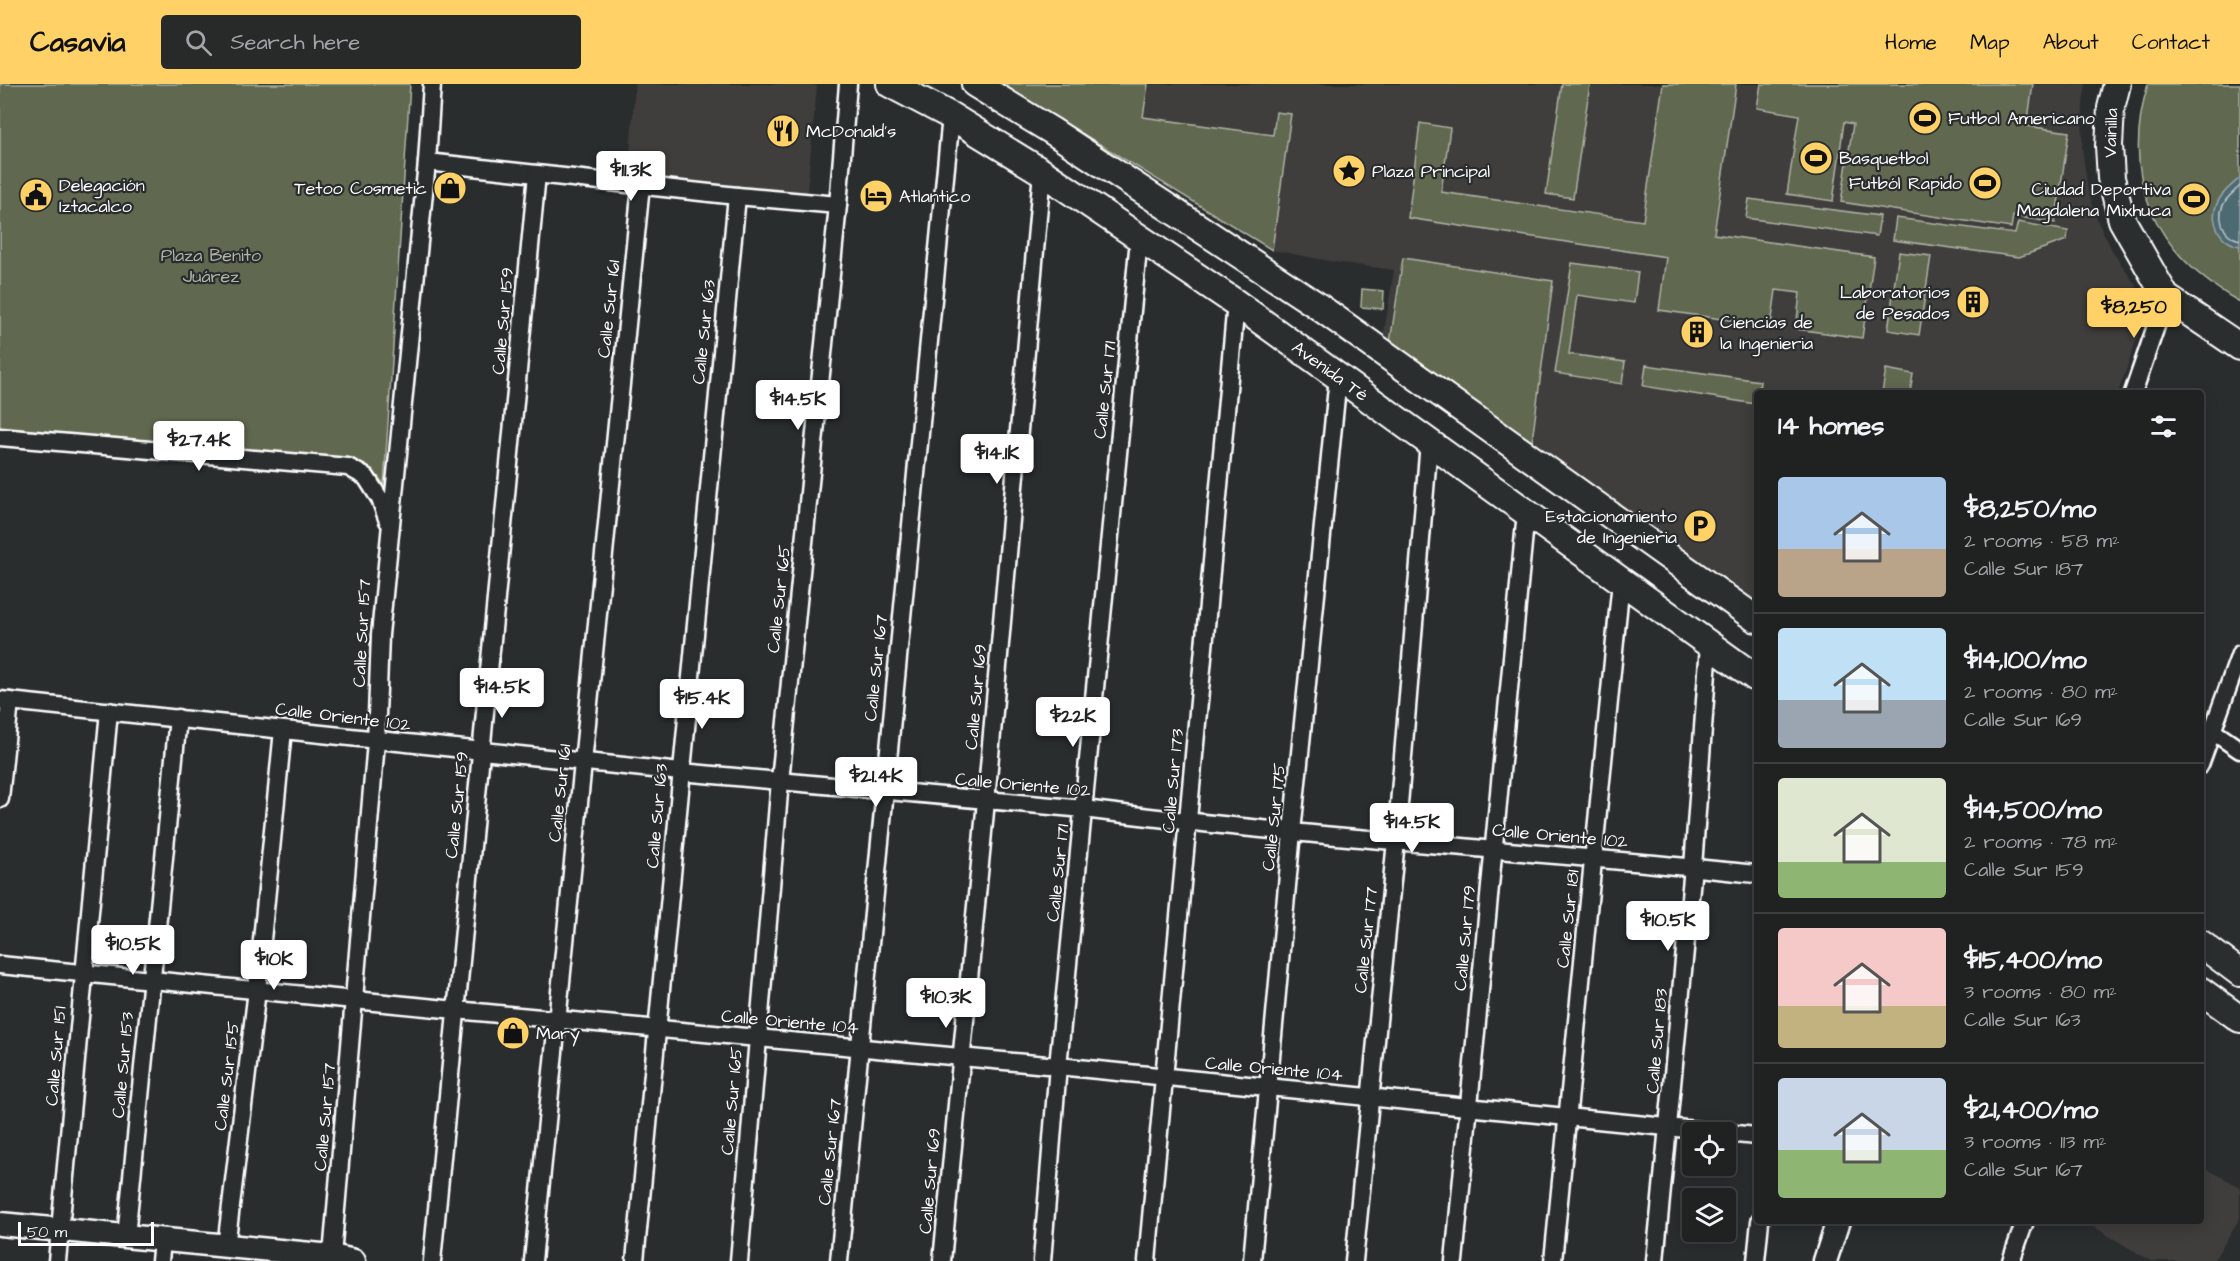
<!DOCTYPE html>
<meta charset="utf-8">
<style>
:root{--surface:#202222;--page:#282a2a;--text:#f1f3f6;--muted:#a2a4a5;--line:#3d3f40;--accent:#ffd166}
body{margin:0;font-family:"Architects Daughter",sans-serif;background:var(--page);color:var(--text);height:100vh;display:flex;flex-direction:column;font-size:22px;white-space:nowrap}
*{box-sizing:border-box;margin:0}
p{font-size:20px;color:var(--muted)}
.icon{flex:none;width:33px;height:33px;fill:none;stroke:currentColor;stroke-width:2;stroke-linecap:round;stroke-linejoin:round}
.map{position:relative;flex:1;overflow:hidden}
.drawer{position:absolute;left:1754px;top:306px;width:450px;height:834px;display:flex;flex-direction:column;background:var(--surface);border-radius:6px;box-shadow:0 3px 15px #0003,0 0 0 2px var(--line)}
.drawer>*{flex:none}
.tools{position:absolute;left:1682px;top:1038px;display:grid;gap:12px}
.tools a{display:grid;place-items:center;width:54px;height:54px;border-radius:6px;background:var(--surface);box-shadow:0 3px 15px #0003,0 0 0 2px var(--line);font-size:30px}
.scale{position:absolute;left:18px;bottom:15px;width:136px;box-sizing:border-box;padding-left:6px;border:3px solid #fff;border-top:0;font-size:16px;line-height:21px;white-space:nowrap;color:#fff;-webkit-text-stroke:4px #2a2d2e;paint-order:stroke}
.price{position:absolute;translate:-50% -51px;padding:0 14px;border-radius:6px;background:#fff;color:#222;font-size:20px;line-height:39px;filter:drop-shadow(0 2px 3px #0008)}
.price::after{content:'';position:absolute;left:50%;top:36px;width:18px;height:14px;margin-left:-9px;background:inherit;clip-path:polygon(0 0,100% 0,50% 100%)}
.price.selected{background:var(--accent);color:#111}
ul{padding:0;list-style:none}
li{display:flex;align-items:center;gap:18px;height:150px;padding:0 24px}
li+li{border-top:2px solid var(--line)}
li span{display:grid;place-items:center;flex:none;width:168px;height:120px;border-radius:6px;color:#555}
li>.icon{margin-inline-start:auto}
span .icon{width:72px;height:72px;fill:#fffc;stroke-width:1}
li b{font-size:26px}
h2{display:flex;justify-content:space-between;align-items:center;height:72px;padding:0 24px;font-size:26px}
header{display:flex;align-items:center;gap:36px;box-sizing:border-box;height:84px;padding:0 30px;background:var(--accent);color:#111}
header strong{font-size:28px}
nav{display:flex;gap:33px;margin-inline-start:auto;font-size:21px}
.search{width:420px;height:54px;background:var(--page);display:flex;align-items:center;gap:15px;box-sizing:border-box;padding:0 21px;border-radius:6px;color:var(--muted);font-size:22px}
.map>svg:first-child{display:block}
.built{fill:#403d3d}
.green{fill:#61684f;stroke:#b0b4a7;stroke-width:1.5}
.water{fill:#4e6972;stroke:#95a5aa;stroke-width:1.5}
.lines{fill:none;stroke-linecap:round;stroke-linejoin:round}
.shore{stroke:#b8c3c7;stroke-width:1.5}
.street-casing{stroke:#fff;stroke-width:21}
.secondary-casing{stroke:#fff;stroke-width:27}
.primary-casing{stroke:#fff;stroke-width:30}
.street{stroke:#2a2d2e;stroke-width:16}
.secondary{stroke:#2a2d2e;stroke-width:22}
.primary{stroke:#2a2d2e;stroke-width:26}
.labels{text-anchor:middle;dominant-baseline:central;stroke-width:4.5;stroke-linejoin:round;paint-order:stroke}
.poi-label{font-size:18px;fill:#fff;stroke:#2a2d2e;text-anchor:start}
.street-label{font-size:18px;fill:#fff;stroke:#2a2d2e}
.park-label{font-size:18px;fill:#b0b4a7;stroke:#2a2d2e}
</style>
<header>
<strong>Casavia</strong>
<div class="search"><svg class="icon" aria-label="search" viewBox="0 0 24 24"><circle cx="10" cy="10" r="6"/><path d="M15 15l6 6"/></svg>Search here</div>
<nav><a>Home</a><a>Map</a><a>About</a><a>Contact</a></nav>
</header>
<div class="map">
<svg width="2240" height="1177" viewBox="0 0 2240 1177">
<rect width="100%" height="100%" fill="#2a2d2e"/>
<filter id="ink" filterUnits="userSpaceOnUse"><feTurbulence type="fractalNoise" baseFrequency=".0167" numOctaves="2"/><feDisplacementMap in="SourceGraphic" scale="12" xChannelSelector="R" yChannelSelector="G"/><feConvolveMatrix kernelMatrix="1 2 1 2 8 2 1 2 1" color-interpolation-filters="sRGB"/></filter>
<g filter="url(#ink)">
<g class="built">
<path d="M635,0h177l5,2 -11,115 -58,-12 -120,-6z"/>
<path d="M1002,0h1084l-3,19 -1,45 6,42 10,32 16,32 32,46v13l-28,80h-362v211l-374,-259 12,-75 -59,-8 -63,-12z"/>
<path d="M2201,1082l39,21v31l-27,43h-62l-67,-40h116z"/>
</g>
<g class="green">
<path d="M0,0h410l-26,401c-10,-16 -18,-19 -36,-25l-348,-32z"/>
<path d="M1002,0h146l-5,33 130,18 3,-23 15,2 -19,136z"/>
<path d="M1562,0h28l-17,114 -27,-4z"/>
<path d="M1663,0h73l-22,150 160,23 -12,81 -66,-9 4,-36 -24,-3 -5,36 -112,-16 7,-53 -258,-39 12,-95 30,5 -9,64 202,29z"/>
<path d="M1761,0h272l-6,42 42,6 -14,91 -42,-7 -2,12 -170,-26 12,-78 -9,-2 -11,79 -46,-7 12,-79 -42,-7z"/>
<path d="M2148,0h92v218c-86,-48 -120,-122 -92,-218z"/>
<path d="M1749,115l131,17 -3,20 -131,-18z"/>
<path d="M1896,134l119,16 3,-12 50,9 -1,9 -48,17 -126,-17z"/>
<path d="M1899,168l32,4 -12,79 -31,-5z"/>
<path d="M1403,174l150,23 -22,168 -142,-100z"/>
<path d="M1572,179l66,9 -4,31 -57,-8 -8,59 56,8 -3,22 -67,-11z"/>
<path d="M1362,205l22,2 -1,18 -22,-2z"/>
<path d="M1646,281l114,16 -1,12h-3v11l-113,-18z"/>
<path d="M1886,285l27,5 -3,19h-28z"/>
</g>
<path class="water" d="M2240,94v68c-22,-4 -33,-28 -20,-48 5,-8 13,-14 20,-20z"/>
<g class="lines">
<path class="shore" d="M2240,102c-5,5 -10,9 -14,14 -11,16 -4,36 14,40"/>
<g class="street-casing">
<g id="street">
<path d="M427,78l310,34 101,9"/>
<path d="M2133,309l33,-96"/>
<path d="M0,353l348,30 18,10 14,22 8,22"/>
<path d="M0,616l681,72 403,37c223,29 448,41 672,65"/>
<path d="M2211,646l29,20"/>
<path d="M2200,681l40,-111"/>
<path d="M0,715l10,-98"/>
<path d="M0,881l456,45 602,56 698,70"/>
<path d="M126,1153l52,-519"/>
<path d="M226,1163l31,-257 26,-260"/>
<path d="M332,1172l44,-514 4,-107 47,-473 5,-78"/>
<path d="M57,1177l52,-550"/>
<path d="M160,1177l2,-20"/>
<path d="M432,1177l105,-1087"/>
<path d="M533,1177l108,-1076"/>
<path d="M635,1177l102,-1065"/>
<path d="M739,1177l41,-480 58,-576 10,-121"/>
<path d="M839,1177l112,-1145"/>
<path d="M942,1177l44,-460 56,-629"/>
<path d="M1042,1177l16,-195 81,-827"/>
<path d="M1147,1177l89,-958"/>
<path d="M1252,1177l40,-429 46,-455"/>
<path d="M1354,1177l42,-420 33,-399"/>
<path d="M1454,1177l72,-749"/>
<path d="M1553,1177l68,-680"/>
<path d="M1655,1177l38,-394 16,-222"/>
<path d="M1756,1177l4,-40"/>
<path d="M2011,1177l14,-40"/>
</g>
</g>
<g class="secondary-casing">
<g id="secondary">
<path d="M0,1140l332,32 22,5"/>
<path d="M1825,1177l13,-40"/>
</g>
</g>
<g class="primary-casing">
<g id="primary">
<path id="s1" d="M890,0l61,32 91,56 194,131 520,375"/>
<path d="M975,0l77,47 263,173 441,315"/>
<path d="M2117,0l-6,24 -2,38 2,32 11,42 44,77 74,50"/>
<path d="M2200,859l40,30"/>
<path d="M2200,906l40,29"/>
</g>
</g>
<use href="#street" class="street"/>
<use href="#secondary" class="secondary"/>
<use href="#primary" class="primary"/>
</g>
</g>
<defs>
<g id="stadium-disc" transform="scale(1.725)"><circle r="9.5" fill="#ffd166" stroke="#2a2d2e"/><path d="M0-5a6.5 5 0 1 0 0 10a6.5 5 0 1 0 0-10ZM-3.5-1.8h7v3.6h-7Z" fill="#111"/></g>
<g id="restaurant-disc" transform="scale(1.725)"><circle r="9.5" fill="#ffd166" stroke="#2a2d2e"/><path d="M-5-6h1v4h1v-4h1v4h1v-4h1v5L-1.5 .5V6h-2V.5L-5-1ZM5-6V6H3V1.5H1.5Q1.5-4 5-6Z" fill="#111"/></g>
<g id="sight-disc" transform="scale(1.725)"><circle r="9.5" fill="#ffd166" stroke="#2a2d2e"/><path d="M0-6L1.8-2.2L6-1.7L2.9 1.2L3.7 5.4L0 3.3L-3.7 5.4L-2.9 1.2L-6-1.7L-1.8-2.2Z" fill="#111"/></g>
<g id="shop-disc" transform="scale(1.725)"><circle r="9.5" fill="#ffd166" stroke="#2a2d2e"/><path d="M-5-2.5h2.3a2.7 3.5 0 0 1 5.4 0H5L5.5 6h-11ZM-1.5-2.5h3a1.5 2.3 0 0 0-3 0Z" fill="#111"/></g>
<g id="civic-disc" transform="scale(1.725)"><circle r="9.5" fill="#ffd166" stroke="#2a2d2e"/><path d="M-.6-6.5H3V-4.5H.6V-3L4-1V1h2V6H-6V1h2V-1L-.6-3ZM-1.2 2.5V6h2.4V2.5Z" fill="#111"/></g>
<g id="hotel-disc" transform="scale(1.725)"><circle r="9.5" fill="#ffd166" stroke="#2a2d2e"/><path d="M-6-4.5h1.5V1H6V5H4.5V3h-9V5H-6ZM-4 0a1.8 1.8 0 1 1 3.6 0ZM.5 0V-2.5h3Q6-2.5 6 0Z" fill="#111"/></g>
<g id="building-disc" transform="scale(1.725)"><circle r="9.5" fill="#ffd166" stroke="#2a2d2e"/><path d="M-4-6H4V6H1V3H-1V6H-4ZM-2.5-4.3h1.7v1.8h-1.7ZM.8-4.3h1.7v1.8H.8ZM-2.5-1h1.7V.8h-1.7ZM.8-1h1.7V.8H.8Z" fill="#111"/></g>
<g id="parking-disc" transform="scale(1.725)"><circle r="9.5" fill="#ffd166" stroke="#2a2d2e"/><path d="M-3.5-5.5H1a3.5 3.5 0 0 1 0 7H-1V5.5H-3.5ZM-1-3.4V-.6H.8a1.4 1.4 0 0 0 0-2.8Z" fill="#111"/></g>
</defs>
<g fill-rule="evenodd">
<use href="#stadium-disc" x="1925" y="34"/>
<use href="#restaurant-disc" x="783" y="47"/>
<use href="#stadium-disc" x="1816" y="74"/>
<use href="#sight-disc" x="1349" y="87"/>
<use href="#stadium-disc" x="1985" y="99"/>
<use href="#shop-disc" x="450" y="104"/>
<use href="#civic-disc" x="36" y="111"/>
<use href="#hotel-disc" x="876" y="112"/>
<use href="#stadium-disc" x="2194" y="115"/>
<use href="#building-disc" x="1973" y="218"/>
<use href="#building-disc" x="1697" y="248"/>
<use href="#parking-disc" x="1700" y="442"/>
<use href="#shop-disc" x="513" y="949"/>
</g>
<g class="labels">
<g class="poi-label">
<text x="1948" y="34">Futbol Americano</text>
<text x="806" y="47">McDonald's</text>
<text x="1839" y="74">Basquetbol</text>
<text x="1372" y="87">Plaza Principal</text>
<text x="1962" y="99" text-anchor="end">Futból Rapido</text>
<text x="59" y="101">Delegación<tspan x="59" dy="21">Iztacalco</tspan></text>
<text x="427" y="104" text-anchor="end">Tetoo Cosmetic</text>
<text x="2171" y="105" text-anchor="end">Ciudad Deportiva<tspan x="2171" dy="21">Magdalena Mixhuca</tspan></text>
<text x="899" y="112">Atlantico</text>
<text x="1950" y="208" text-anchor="end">Laboratorios<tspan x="1950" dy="21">de Pesados</tspan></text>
<text x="1720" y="238">Ciencias de<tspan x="1720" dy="21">la Ingenieria</tspan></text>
<text x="1677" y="432" text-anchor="end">Estacionamiento<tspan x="1677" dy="21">de Ingenieria</tspan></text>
<text x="536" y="949">Mary</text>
</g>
<g class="street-label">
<text transform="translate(2111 49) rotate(-88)">Vainilla</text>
<text transform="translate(609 225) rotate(-84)">Calle Sur 161</text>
<text transform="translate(503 237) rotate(-85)">Calle Sur 159</text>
<text transform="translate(704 248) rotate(-84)">Calle Sur 163</text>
<text stroke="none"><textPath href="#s1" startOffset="526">Avenida Té</textPath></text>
<text transform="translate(1105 306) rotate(-84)">Calle Sur 171</text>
<text transform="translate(779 515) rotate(-84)">Calle Sur 165</text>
<text transform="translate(362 549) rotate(-87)">Calle Sur 157</text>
<text transform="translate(876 584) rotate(-84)">Calle Sur 167</text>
<text transform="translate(976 613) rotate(-85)">Calle Sur 169</text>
<text transform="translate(343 633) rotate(7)">Calle Oriente 102</text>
<text transform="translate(1173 697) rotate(-85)">Calle Sur 173</text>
<text transform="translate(1023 701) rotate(5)">Calle Oriente 102</text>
<text transform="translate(560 709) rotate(-84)">Calle Sur 161</text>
<text transform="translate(457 721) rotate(-84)">Calle Sur 159</text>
<text transform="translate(657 732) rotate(-85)">Calle Sur 163</text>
<text transform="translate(1274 733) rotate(-84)">Calle Sur 175</text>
<text transform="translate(1560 752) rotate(5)">Calle Oriente 102</text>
<text transform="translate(1058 789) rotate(-84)">Calle Sur 171</text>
<text transform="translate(1568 835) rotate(-84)">Calle Sur 181</text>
<text transform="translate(1465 854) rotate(-85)">Calle Sur 179</text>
<text transform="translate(1366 856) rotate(-84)">Calle Sur 177</text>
<text transform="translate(790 938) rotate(5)">Calle Oriente 104</text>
<text transform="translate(1657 957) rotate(-85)">Calle Sur 183</text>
<text transform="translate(56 972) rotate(-85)">Calle Sur 151</text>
<text transform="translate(123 981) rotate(-85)">Calle Sur 153</text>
<text transform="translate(1274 985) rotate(5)">Calle Oriente 104</text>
<text transform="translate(227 992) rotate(-83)">Calle Sur 155</text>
<text transform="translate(732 1017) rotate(-85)">Calle Sur 165</text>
<text transform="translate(325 1033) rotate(-85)">Calle Sur 157</text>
<text transform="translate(830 1068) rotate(-84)">Calle Sur 167</text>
<text transform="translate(930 1097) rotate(-85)">Calle Sur 169</text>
</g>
<g class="park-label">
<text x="211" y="171">Plaza Benito<tspan x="211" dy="21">Juárez</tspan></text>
</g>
</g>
</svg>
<div class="tools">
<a><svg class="icon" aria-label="locate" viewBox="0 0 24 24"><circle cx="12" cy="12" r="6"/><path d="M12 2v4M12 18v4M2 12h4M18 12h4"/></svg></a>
<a><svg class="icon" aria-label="layers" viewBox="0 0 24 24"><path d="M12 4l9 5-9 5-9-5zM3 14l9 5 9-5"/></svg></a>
</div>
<div class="scale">50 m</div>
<b class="price" style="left:631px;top:118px">$11.3K</b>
<b class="price selected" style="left:2134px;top:255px">$8,250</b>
<b class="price" style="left:798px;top:347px">$14.5K</b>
<b class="price" style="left:199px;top:388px">$27.4K</b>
<b class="price" style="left:997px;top:401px">$14.1K</b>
<b class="price" style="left:502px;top:635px">$14.5K</b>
<b class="price" style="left:702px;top:646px">$15.4K</b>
<b class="price" style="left:1073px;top:664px">$22K</b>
<b class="price" style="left:876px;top:724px">$21.4K</b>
<b class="price" style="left:1412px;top:770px">$14.5K</b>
<b class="price" style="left:1668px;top:868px">$10.5K</b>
<b class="price" style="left:133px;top:892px">$10.5K</b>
<b class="price" style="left:274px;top:907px">$10K</b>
<b class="price" style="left:946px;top:945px">$10.3K</b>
<section class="drawer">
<h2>14 homes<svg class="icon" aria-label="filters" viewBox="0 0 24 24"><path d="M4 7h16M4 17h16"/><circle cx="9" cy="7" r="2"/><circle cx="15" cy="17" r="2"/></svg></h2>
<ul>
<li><span style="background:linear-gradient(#a9c7e8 60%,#b9a48a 0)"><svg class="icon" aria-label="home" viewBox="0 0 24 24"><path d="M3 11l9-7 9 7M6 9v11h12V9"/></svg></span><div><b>$8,250/mo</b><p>2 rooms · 58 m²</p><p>Calle Sur 187</p></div></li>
<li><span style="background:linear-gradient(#bfe0f5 60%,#9aa5b1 0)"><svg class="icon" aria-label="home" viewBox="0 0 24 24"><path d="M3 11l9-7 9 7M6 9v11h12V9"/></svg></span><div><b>$14,100/mo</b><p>2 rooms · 80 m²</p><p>Calle Sur 169</p></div></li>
<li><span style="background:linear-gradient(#dfe7d0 70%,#8fb573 0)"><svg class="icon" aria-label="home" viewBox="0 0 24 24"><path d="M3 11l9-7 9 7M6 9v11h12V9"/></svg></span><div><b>$14,500/mo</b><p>2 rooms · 78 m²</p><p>Calle Sur 159</p></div></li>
<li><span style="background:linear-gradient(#f6c9c9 65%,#c2b280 0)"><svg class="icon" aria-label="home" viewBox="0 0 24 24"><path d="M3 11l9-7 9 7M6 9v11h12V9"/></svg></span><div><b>$15,400/mo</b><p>3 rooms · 80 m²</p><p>Calle Sur 163</p></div></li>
<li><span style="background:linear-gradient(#c9d6e8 60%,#8fb573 0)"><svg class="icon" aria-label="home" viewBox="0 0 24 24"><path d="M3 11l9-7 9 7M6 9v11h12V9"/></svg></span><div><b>$21,400/mo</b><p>3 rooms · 113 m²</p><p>Calle Sur 167</p></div></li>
</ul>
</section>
</div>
